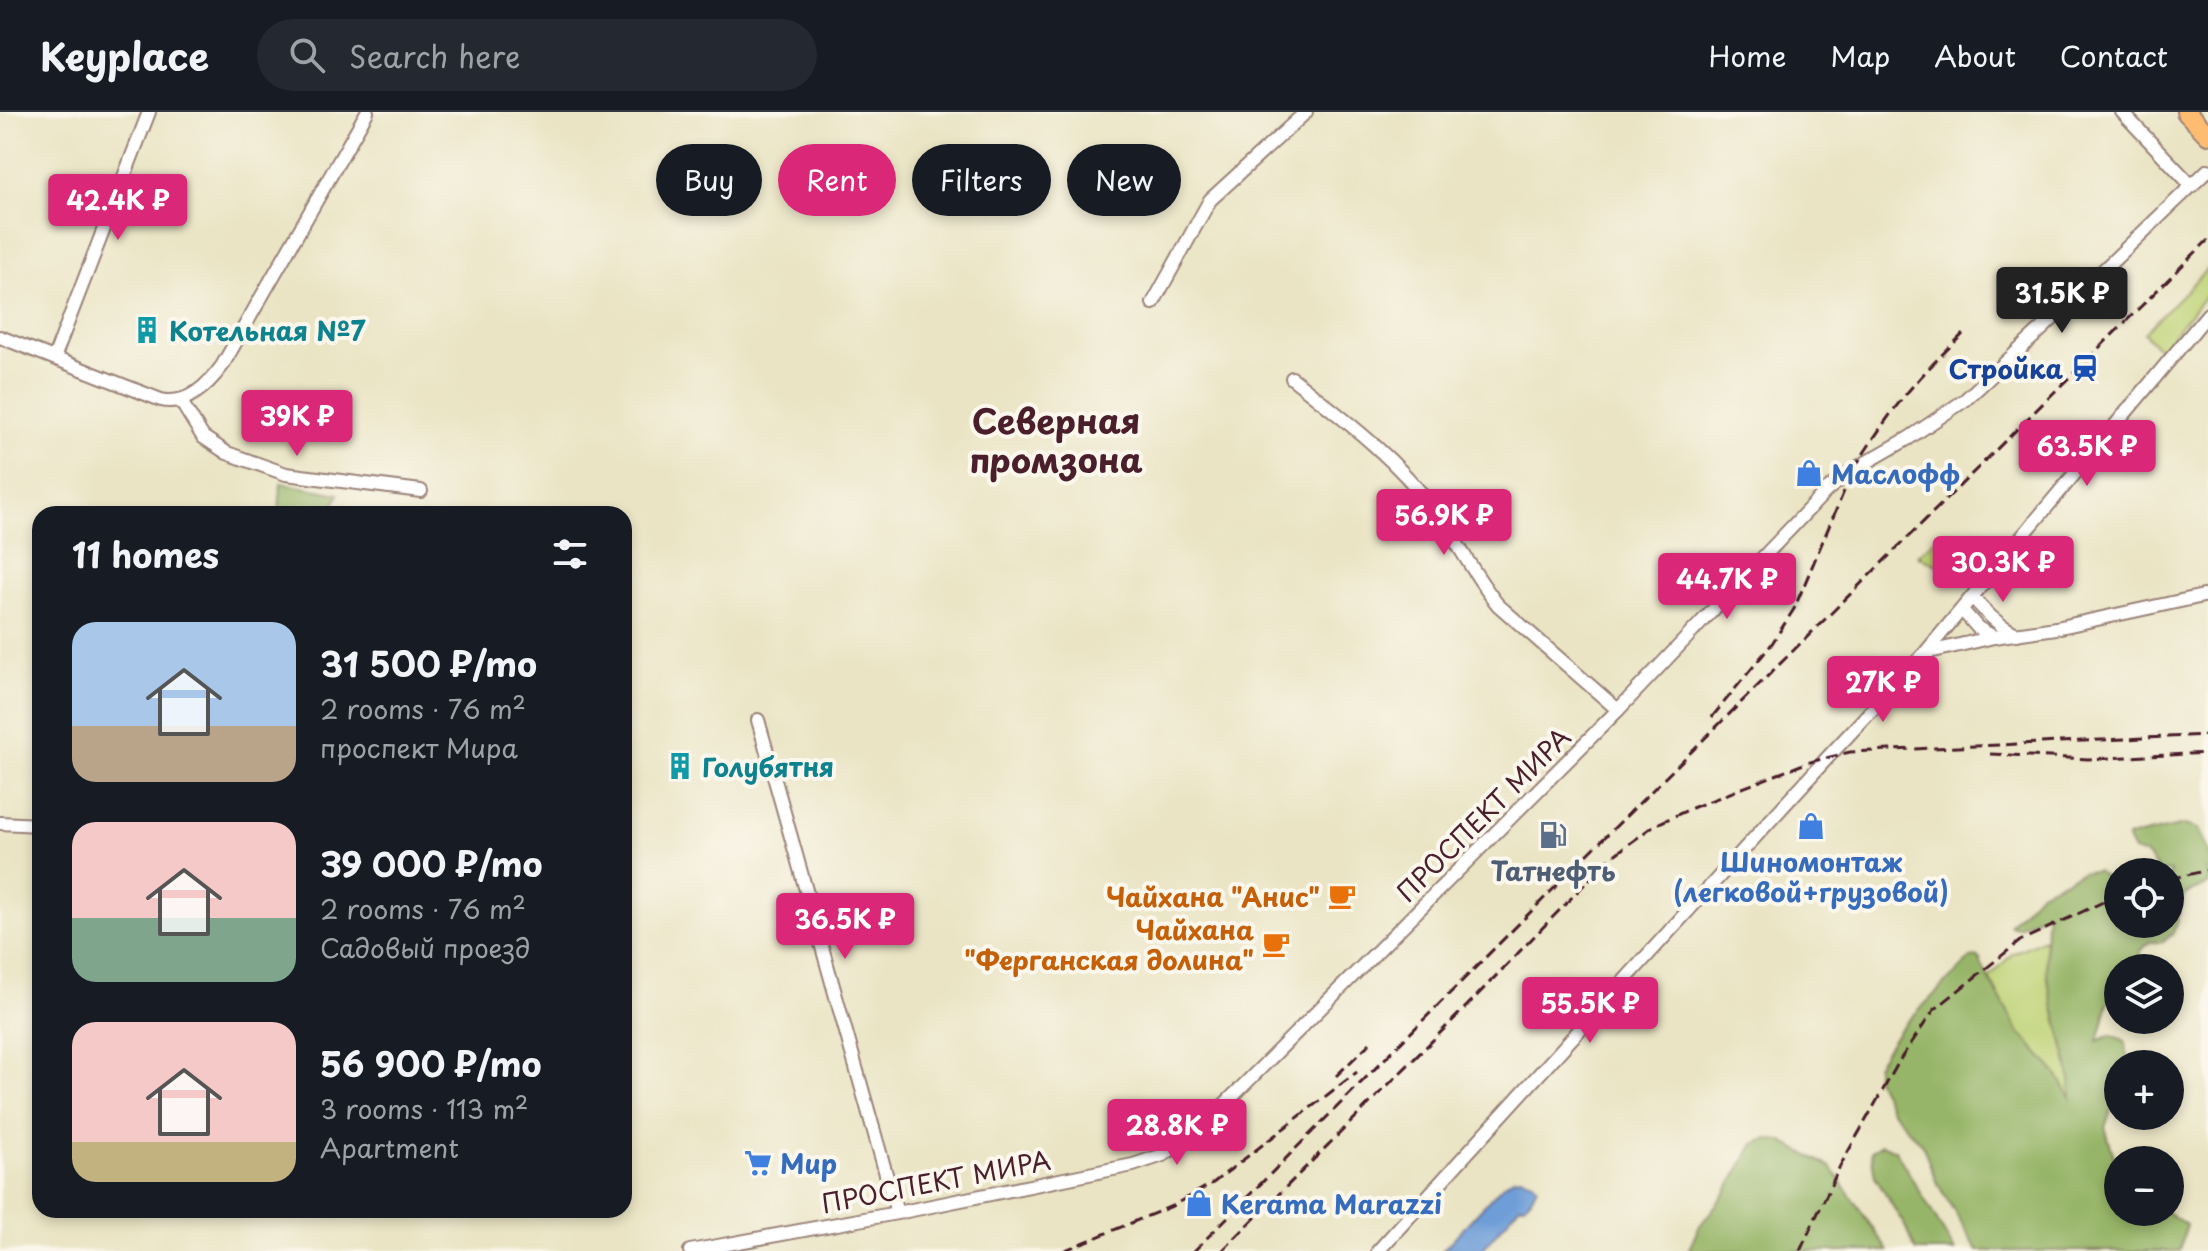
<!DOCTYPE html>
<meta charset="utf-8">
<style>
:root{--surface:#171b24;--page:#242831;--text:#f1f3f6;--muted:#9ea1a6;--line:#363941;--accent:#db2777}
body{margin:0;font-family:"Playpen Sans",sans-serif;background:var(--page);color:var(--text);height:100vh;display:flex;flex-direction:column;font-size:30px;white-space:nowrap}
*{box-sizing:border-box;margin:0}
p{font-size:26px;color:var(--muted)}
.icon{flex:none;width:44px;height:44px;fill:none;stroke:currentColor;stroke-width:2;stroke-linecap:round;stroke-linejoin:round}
.map{position:relative;flex:1;overflow:hidden}
.details{position:absolute;left:32px;top:394px;width:600px;height:712px;display:flex;flex-direction:column;background:var(--surface);border-radius:24px;box-shadow:0 4px 12px #0003}
.details>*{flex:none}
.top-card{position:absolute;left:656px;top:32px;width:760px;height:72px;display:flex;gap:16px}
.buttons{position:absolute;left:2104px;top:746px;display:grid;gap:16px}
.buttons a{display:grid;place-items:center;width:80px;height:80px;border-radius:50%;background:var(--surface);box-shadow:0 4px 12px #0003;font-size:40px}
.price{position:absolute;translate:-50% -68px;padding:0 18px;border-radius:8px;background:var(--accent);color:#fff;font-size:26px;line-height:52px;filter:drop-shadow(0 2px 4px #0008)}
.price::after{content:'';position:absolute;left:50%;top:48px;width:24px;height:18px;margin-left:-12px;background:inherit;clip-path:polygon(0 0,100% 0,50% 100%)}
.price.selected{background:#222;color:#fff}
ul{padding:0;list-style:none}
li{display:flex;align-items:center;gap:24px;height:200px;padding:0 40px}
li span{display:grid;place-items:center;flex:none;width:224px;height:160px;border-radius:24px;color:#555}
li>.icon{margin-inline-start:auto}
span .icon{width:96px;height:96px;fill:#fffc;stroke-width:1}
li b{font-size:34px}
h2{display:flex;justify-content:space-between;align-items:center;height:96px;padding:0 40px;font-size:34px}
.pill{padding:0 28px;border-radius:36px;background:var(--surface);box-shadow:0 4px 12px #0003;font-size:28px;line-height:72px}
.pill.selected{background:var(--accent);color:#fff}
header{display:flex;align-items:center;gap:48px;box-sizing:border-box;height:112px;padding:0 40px;background:var(--surface);border-bottom:2px solid var(--line)}
header strong{font-size:38px}
nav{display:flex;gap:44px;margin-inline-start:auto;font-size:28px}
.search{width:560px;height:72px;background:var(--page);display:flex;align-items:center;gap:20px;box-sizing:border-box;padding:0 28px;border-radius:44px;color:var(--muted);font-size:30px}
.map>svg:first-child{display:block}
.green{fill:#bfd377;stroke:#847951;stroke-width:2}
.forest{fill:#97b568;stroke:#706a4a;stroke-width:2}
.water{fill:#6e9dd7;stroke:#5c5e81;stroke-width:2}
.lines{fill:none;stroke-linecap:round;stroke-linejoin:round}
.minor-casing{stroke:#9a8278;stroke-width:16}
.highway-casing{stroke:#9a8278;stroke-width:22}
.minor{stroke:#fff;stroke-width:12}
.highway{stroke:#febc71;stroke-width:18}
.rail{stroke:#4a1f2b;stroke-width:3;stroke-dasharray:12 6;stroke-linecap:butt}
.labels{text-anchor:middle;dominant-baseline:central;stroke-width:8;stroke-linejoin:round;paint-order:stroke}
.culture-label{font-size:26px;font-weight:bold;fill:#0d838f;stroke:#fbf7ec;text-anchor:start}
.transit-label{font-size:26px;font-weight:bold;fill:#164399;stroke:#fbf7ec;text-anchor:end}
.shop-label{font-size:26px;font-weight:bold;fill:#366cbe;stroke:#fbf7ec;text-anchor:start}
.street-label{font-size:26px;fill:#4a1f2b;stroke:#fbf7ec}
.service-label{font-size:26px;font-weight:bold;fill:#4e5e75;stroke:#fbf7ec}
.food-label{font-size:26px;font-weight:bold;fill:#c56008;stroke:#fbf7ec;text-anchor:end}
.district-label{font-size:34px;font-weight:bold;fill:#4a1f2b;stroke:#fbf7ec}
</style>
<header>
<strong>Keyplace</strong>
<div class="search"><svg class="icon" aria-label="search" viewBox="0 0 24 24"><circle cx="10" cy="10" r="6"/><path d="M15 15l6 6"/></svg>Search here</div>
<nav><a>Home</a><a>Map</a><a>About</a><a>Contact</a></nav>
</header>
<div class="map">
<svg width="2208" height="1139" viewBox="0 0 2208 1139">
<rect width="100%" height="100%" fill="#fbf7ec"/>
<filter id="ink" filterUnits="userSpaceOnUse"><feTurbulence type="fractalNoise" baseFrequency=".0125" numOctaves="2"/><feDisplacementMap in="SourceGraphic" scale="16" xChannelSelector="R" yChannelSelector="G"/><feConvolveMatrix kernelMatrix="1 2 1 2 8 2 1 2 1" color-interpolation-filters="sRGB"/></filter>
<filter id="wash" filterUnits="userSpaceOnUse"><feTurbulence type="fractalNoise" baseFrequency=".006" numOctaves="4" result="noise"/><feDisplacementMap in="SourceGraphic" scale="32" xChannelSelector="R" yChannelSelector="G"/><feGaussianBlur stdDeviation="1.8" result="paint"/><feColorMatrix in="noise" values="0 0 0 0 0 0 0 0 0 0 0 0 0 0 0 0 0 1.4 0 .05"/><feComposite in="paint" operator="in"/></filter>
<g filter="url(#wash)">
<rect width="100%" height="100%" fill="#eae4c4"/>
<g class="green">
<path d="M2208,156v25l-48,57 -16,-17z"/>
<path d="M1944,420l33,31 -12,13 -48,-20z"/>
<path d="M2044,827l7,58 19,74 1,29 -15,-27 -38,-42 -29,-53 24,-25z"/>
</g>
<g class="forest">
<path d="M281,371l58,11 -9,20h-51z"/>
<path d="M2184,713l14,4 10,22v33l-22,10 -13,39 -10,9h-14l-9,10 5,14 -2,2h-25v28l-10,7 -10,38 13,-6 13,5 6,24h-12v34l-3,3 -10,26 13,43v42h49l19,13 -6,26h-202l-42,-70 -13,-35 -32,-36 -15,-31v-14l24,-36 71,-71 8,-1 3,9 36,65 38,42 15,25c0,-34 -11,-65 -19,-98 -7,-28 -8,-58 -5,-87l-29,14 -9,-2 31,-33 42,-20 14,-1 22,14v39h52v-52h-17l3,-5 -9,-11 -13,-5 -7,-13z"/>
<path d="M1767,1027l14,2 50,26 57,84h-200l11,-24 27,-35 28,-48z"/>
<path d="M1882,1032l13,6 60,101h-39l-10,-23 -31,-51 -4,-26z"/>
</g>
<path class="water" d="M1521,1065l12,4 4,5 -6,12 -7,7h-4l-39,46h-39l60,-65 11,-8z"/>
</g>
<g filter="url(#ink)">
<g class="lines">
<g class="minor-casing">
<g id="minor">
<path d="M2122,0l70,74"/>
<path d="M1153,191l57,-103 96,-88"/>
<path d="M0,225l161,63c26,6 47,-15 61,-34l145,-254"/>
<path d="M54,246l95,-246"/>
<path d="M1292,266c49,39 102,78 140,129 24,31 41,67 66,98l120,105"/>
<path d="M180,288l23,37 24,16 59,21 135,17"/>
<path d="M1973,486c13,14 25,28 44,36"/>
<path d="M1962,498l16,18 16,9"/>
<path d="M1925,541l69,-16 62,-9 152,-33"/>
<path d="M758,608l139,493"/>
<path d="M0,711l40,2"/>
<path d="M690,1139l207,-38 236,-48 30,-10 30,-19 425,-426 209,-220 26,-20 56,-32 56,-38 79,-73 164,-157"/>
<path d="M1378,1139l451,-495 96,-103 283,-339"/>
</g>
</g>
<g class="highway-casing">
<path id="highway" d="M2186,0l22,23"/>
</g>
<use href="#minor" class="minor"/>
<use href="#highway" class="highway"/>
<g class="rail">
<path d="M1712,605l59,-72 23,-36 59,-139c20,-31 41,-64 66,-91 15,-17 32,-33 48,-49"/>
<path d="M1990,642l98,5 120,-6"/>
<path d="M2170,767l38,-9"/>
<path d="M1336,964l34,-33"/>
<path d="M1063,1139l109,-45 41,-23 144,-111"/>
<path d="M1194,1139l404,-407 610,-604"/>
<path d="M1222,1139l241,-241 146,-151 44,-33 39,-18 114,-45 44,-11 358,-17"/>
<path d="M1800,1139l40,-85 61,-108 33,-48 86,-69 98,-46"/>
</g>
</g>
</g>
<defs>
<g id="building-bare" transform="scale(2.16)"><path d="M-4-6H4V6H1V3H-1V6H-4ZM-2.5-4.3h1.7v1.8h-1.7ZM.8-4.3h1.7v1.8H.8ZM-2.5-1h1.7V.8h-1.7ZM.8-1h1.7V.8H.8Z" fill="#0f9aa8" stroke="#fbf7ec" stroke-width="2.5" paint-order="stroke"/></g>
<g id="station-bare" transform="scale(2.16)"><path d="M-3-6H3Q5-6 5-4V2Q5 4 3 4L4.5 6H3L1.5 4h-3L-3 6H-4.5L-3 4Q-5 4-5 2V-4Q-5-6-3-6ZM-3.5-4v3h7v-3ZM-3.5 1v1.5H-2V1ZM2 1v1.5H3.5V1Z" fill="#1a4fb4" stroke="#fbf7ec" stroke-width="2.5" paint-order="stroke"/></g>
<g id="shop-bare" transform="scale(2.16)"><path d="M-5-2.5h2.3a2.7 3.5 0 0 1 5.4 0H5L5.5 6h-11ZM-1.5-2.5h3a1.5 2.3 0 0 0-3 0Z" fill="#3f7fe0" stroke="#fbf7ec" stroke-width="2.5" paint-order="stroke"/></g>
<g id="fuel-bare" transform="scale(2.16)"><path d="M-5.5-6h7V0h2V4h1.3V-2.5L3-4.5l.8-.8L6-3V5H2.5V1h-1V6h-7ZM-4.2-4.7v3.2H.2V-4.7Z" fill="#5c6f8a" stroke="#fbf7ec" stroke-width="2.5" paint-order="stroke"/></g>
<g id="cafe-bare" transform="scale(2.16)"><path d="M-5.5-4.5H6V0H3Q3 3.5 0 3.5H-2.5Q-5.5 3.5-5.5 0ZM3-3.2v2h1.7v-2ZM-6 4.5H4V6H-6Z" fill="#e8710a" stroke="#fbf7ec" stroke-width="2.5" paint-order="stroke"/></g>
<g id="supermarket-bare" transform="scale(2.16)"><path d="M-6-5.5h2.5l.6 2H6L4.5 2H-2.5L-4.4-4H-6ZM-1.5 3.2a1.3 1.3 0 1 0 .1 0ZM3 3.2a1.3 1.3 0 1 0 .1 0Z" fill="#3f7fe0" stroke="#fbf7ec" stroke-width="2.5" paint-order="stroke"/></g>
</defs>
<g fill-rule="evenodd">
<use href="#building-bare" x="147" y="218"/>
<use href="#station-bare" x="2085" y="256"/>
<use href="#shop-bare" x="1809" y="361"/>
<use href="#building-bare" x="680" y="654"/>
<use href="#shop-bare" x="1811" y="714"/>
<use href="#fuel-bare" x="1553" y="723"/>
<use href="#cafe-bare" x="1342" y="784"/>
<use href="#cafe-bare" x="1276" y="832"/>
<use href="#supermarket-bare" x="758" y="1051"/>
<use href="#shop-bare" x="1199" y="1091"/>
</g>
<g class="labels">
<g class="culture-label">
<text x="169" y="218">Котельная №7</text>
<text x="702" y="654">Голубятня</text>
</g>
<g class="transit-label">
<text x="2063" y="256">Стройка</text>
</g>
<g class="shop-label">
<text x="1831" y="361">Маслофф</text>
<text x="1811" y="749" text-anchor="middle">Шиномонтаж<tspan x="1811" dy="30">(легковой+грузовой)</tspan></text>
<text x="780" y="1051">Мир</text>
<text x="1221" y="1091">Kerama Marazzi</text>
</g>
<g class="street-label">
<text transform="translate(1483 702) rotate(-45)">ПРОСПЕКТ МИРА</text>
<text transform="translate(936 1069) rotate(-11)">ПРОСПЕКТ МИРА</text>
</g>
<g class="service-label">
<text x="1553" y="758">Татнефть</text>
</g>
<g class="food-label">
<text x="1320" y="784">Чайхана "Анис"</text>
<text x="1254" y="817">Чайхана<tspan x="1254" dy="30">"Ферганская долина"</tspan></text>
</g>
<g class="district-label">
<text x="1056" y="308">Северная<tspan x="1056" dy="39">промзона</tspan></text>
</g>
</g>
</svg>
<div class="buttons">
<a><svg class="icon" aria-label="locate" viewBox="0 0 24 24"><circle cx="12" cy="12" r="6"/><path d="M12 2v4M12 18v4M2 12h4M18 12h4"/></svg></a>
<a><svg class="icon" aria-label="layers" viewBox="0 0 24 24"><path d="M12 4l9 5-9 5-9-5zM3 14l9 5 9-5"/></svg></a>
<a>+</a>
<a>−</a>
</div>
<b class="price" style="left:118px;top:130px">42.4K ₽</b>
<b class="price selected" style="left:2062px;top:223px">31.5K ₽</b>
<b class="price" style="left:297px;top:346px">39K ₽</b>
<b class="price" style="left:2087px;top:376px">63.5K ₽</b>
<b class="price" style="left:1444px;top:445px">56.9K ₽</b>
<b class="price" style="left:2003px;top:492px">30.3K ₽</b>
<b class="price" style="left:1727px;top:509px">44.7K ₽</b>
<b class="price" style="left:1883px;top:612px">27K ₽</b>
<b class="price" style="left:845px;top:849px">36.5K ₽</b>
<b class="price" style="left:1590px;top:933px">55.5K ₽</b>
<b class="price" style="left:1177px;top:1055px">28.8K ₽</b>
<div class="top-card">
<a class="pill">Buy</a>
<a class="pill selected">Rent</a>
<a class="pill">Filters</a>
<a class="pill">New</a>
</div>
<section class="details">
<h2>11 homes<svg class="icon" aria-label="filters" viewBox="0 0 24 24"><path d="M4 7h16M4 17h16"/><circle cx="9" cy="7" r="2"/><circle cx="15" cy="17" r="2"/></svg></h2>
<ul>
<li><span style="background:linear-gradient(#a9c7e8 65%,#b9a48a 0)"><svg class="icon" aria-label="home" viewBox="0 0 24 24"><path d="M3 11l9-7 9 7M6 9v11h12V9"/></svg></span><div><b>31 500 ₽/mo</b><p>2 rooms · 76 m²</p><p>проспект Мира</p></div></li>
<li><span style="background:linear-gradient(#f6c9c9 60%,#7fa58c 0)"><svg class="icon" aria-label="home" viewBox="0 0 24 24"><path d="M3 11l9-7 9 7M6 9v11h12V9"/></svg></span><div><b>39 000 ₽/mo</b><p>2 rooms · 76 m²</p><p>Садовый проезд</p></div></li>
<li><span style="background:linear-gradient(#f6c9c9 75%,#c2b280 0)"><svg class="icon" aria-label="home" viewBox="0 0 24 24"><path d="M3 11l9-7 9 7M6 9v11h12V9"/></svg></span><div><b>56 900 ₽/mo</b><p>3 rooms · 113 m²</p><p>Apartment</p></div></li>
</ul>
</section>
</div>
